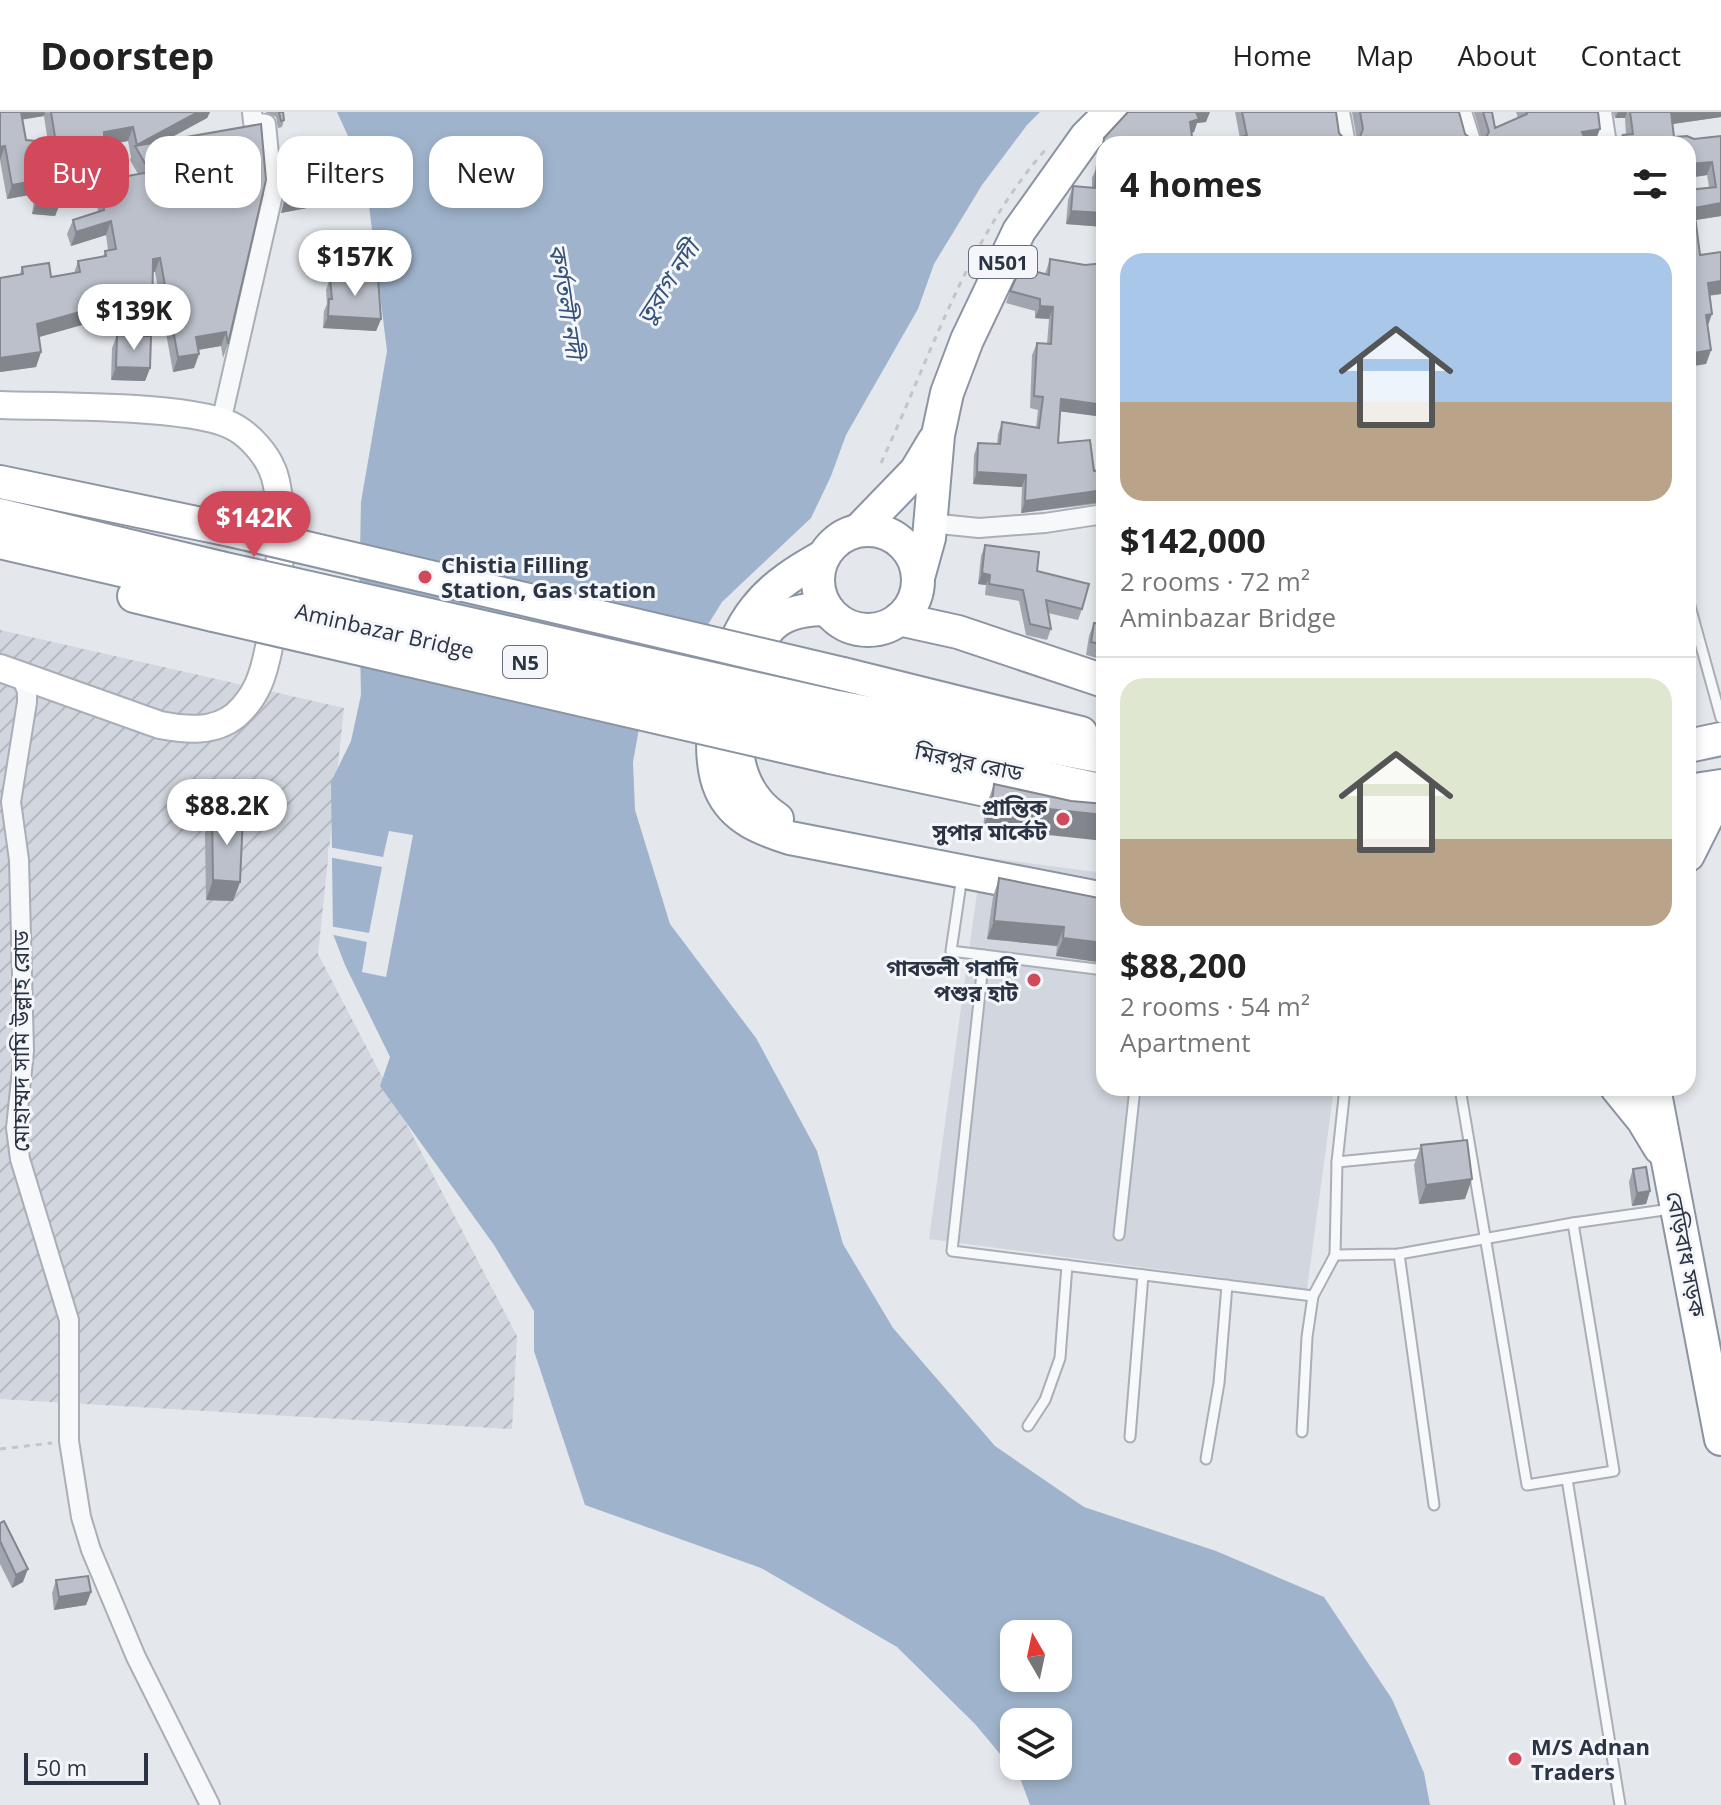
<!DOCTYPE html>
<meta charset="utf-8">
<style>
:root{--surface:#fff;--page:#f6f6f6;--text:#222;--muted:#767676;--line:#e0e0e0;--accent:#d1495b}
body{margin:0;font-family:"Open Sans","Noto Sans Bengali",sans-serif;background:var(--page);color:var(--text);height:100vh;display:flex;flex-direction:column;font-size:30px;white-space:nowrap}
*{box-sizing:border-box;margin:0}
p{font-size:26px;color:var(--muted)}
.icon{flex:none;width:44px;height:44px;fill:none;stroke:currentColor;stroke-width:2;stroke-linecap:round;stroke-linejoin:round}
.map{position:relative;flex:1;overflow:hidden}
.drawer{position:absolute;left:1096px;top:24px;width:600px;height:960px;display:flex;flex-direction:column;background:var(--surface);border-radius:24px;box-shadow:0 4px 12px #0003}
.drawer>*{flex:none}
.guide{position:absolute;left:24px;top:24px;width:760px;height:72px;display:flex;gap:16px}
.needle{width:52px;rotate:351deg}
.controls{position:absolute;left:1000px;top:1508px;display:grid;gap:16px}
.controls a{display:grid;place-items:center;width:72px;height:72px;border-radius:16px;background:var(--surface);box-shadow:0 4px 12px #0003;font-size:40px}
.scale{position:absolute;left:24px;bottom:20px;width:124px;box-sizing:border-box;padding-left:8px;border:4px solid #2b3445;border-top:0;font-size:22px;line-height:28px;white-space:nowrap;color:#2b3445;-webkit-text-stroke:6px #f4f6f9;paint-order:stroke}
.price{position:absolute;translate:-50% -68px;padding:0 18px;border-radius:28px;background:#fff;color:#222;font-size:26px;line-height:52px;filter:drop-shadow(0 2px 4px #0008)}
.price::after{content:'';position:absolute;left:50%;top:48px;width:24px;height:18px;margin-left:-12px;background:inherit;clip-path:polygon(0 0,100% 0,50% 100%)}
.price.selected{background:var(--accent);color:#fff}
ul{padding:0;list-style:none}
li{display:grid;align-content:center;gap:16px;height:424px;padding:0 24px}
li+li{border-top:2px solid var(--line)}
li span{display:grid;place-items:center;height:248px;border-radius:24px;color:#555}
li>.icon{margin-inline-start:auto}
span .icon{width:144px;height:144px;fill:#fffc;stroke-width:1}
li b{font-size:34px}
h2{display:flex;justify-content:space-between;align-items:center;height:96px;padding:0 24px;font-size:34px}
.chip{padding:0 28px;border-radius:24px;background:var(--surface);box-shadow:0 4px 12px #0003;font-size:28px;line-height:72px}
.chip.selected{background:var(--accent);color:#fff}
header{display:flex;align-items:center;gap:48px;box-sizing:border-box;height:112px;padding:0 40px;background:var(--surface);border-bottom:2px solid var(--line)}
header strong{font-size:38px}
nav{display:flex;gap:44px;margin-inline-start:auto;font-size:28px}
.map>svg:first-child{display:block}
.built{fill:#d2d6de}
.industrial{fill:url(#industrial-furrows)}
.water{fill:#9fb4cc;fill-rule:evenodd}
.pier{fill:#e4e7ec}
.lines{fill:none;stroke-linecap:round;stroke-linejoin:round}
.lane-casing{stroke:#a9aeb7;stroke-width:13}
.street-casing{stroke:#a9aeb7;stroke-width:22}
.secondary-casing{stroke:#a9aeb7;stroke-width:30}
.highway-casing{stroke:#8b94a3;stroke-width:36}
.path{stroke:#c2c5cb;stroke-width:3;stroke-dasharray:6 6;stroke-linecap:butt}
.lane{stroke:#f7f8fa;stroke-width:9}
.street{stroke:#f7f8fa;stroke-width:18}
.secondary{stroke:#fff;stroke-width:26}
.highway{stroke:#fff;stroke-width:32}
.highway-bridge-casing{stroke:#8b94a3;stroke-width:36;stroke-linecap:butt}
.highway-bridge{stroke:#fff;stroke-width:32}
.wall{fill:#a1a5ae;fill-rule:evenodd}
.shaded-wall{fill:#83868d}
.building{fill:#bbc0ca;stroke:#83868d;stroke-width:2}
.poi-dot{fill:#d1495b;stroke:#f4f6f9;stroke-width:3}
.labels{text-anchor:middle;dominant-baseline:central;stroke-width:6;stroke-linejoin:round;paint-order:stroke}
.shield{fill:#f4f6f9;stroke:#676e7b;stroke-width:2}
.shield-label{font-size:20px;font-weight:bold;fill:#2b3445}
.poi-label{font-size:22px;font-weight:bold;fill:#2b3445;stroke:#f4f6f9;text-anchor:start}
.street-label{font-size:22px;fill:#2b3445;stroke:#f4f6f9}
.water-label{font-size:24px;font-style:italic;fill:#34527a;stroke:#f4f6f9}
</style>
<header>
<strong>Doorstep</strong>
<nav><a>Home</a><a>Map</a><a>About</a><a>Contact</a></nav>
</header>
<div class="map">
<svg width="1721" height="1693" viewBox="0 0 1721 1693">
<defs>
<pattern id="industrial-furrows" width="10" height="10" patternUnits="userSpaceOnUse" patternTransform="scale(2)"><rect width="10" height="10" fill="#d2d6de"/><path d="M-1 1l2-2M0 10L10 0M9 11l2-2" fill="none" stroke="#b4b8c0"/></pattern>
</defs>
<rect width="100%" height="100%" fill="#e4e7ec"/>
<path class="built" d="M982,745l122,16v215h230l-27,201 -378,-50z"/>
<path class="industrial" d="M0,518l344,78 -26,246 199,382 -5,93 -512,-30z"/>
<path class="water" d="M337,0h703l-13,13 -45,60 -48,79 -16,45 -72,126 -15,41 -20,42 -89,84 -41,66 -37,33 -11,61 2,48 35,114 86,114 61,113 26,93 50,84 102,118 89,61 132,44 108,46 68,102 32,74 6,32h-400l-10,-27 -45,-54 -78,-77 -136,-79 -176,-63 -51,-154v-40l-40,-66 -114,-159 10,-29 -45,-92 -12,-31 -2,-152 20,-41 10,-46 -2,-93 2,-100 26,-151 -22,-178zM1014,1522h44v44h-44zM1014,1610h44v44h-44z"/>
<path class="pier" d="M389,719l24,4 -27,142 -24,-5 5,-30 -38,-8v-8l40,7 13,-66 -54,-10v-10l55,10z"/>
<g class="lines">
<g class="lane-casing">
<g id="lane">
<path d="M1688,487l33,119"/>
<path d="M962,764l-11,75 153,19"/>
<path d="M984,843l-32,296 361,45"/>
<path d="M1460,976l67,397 87,-14 -41,-248"/>
<path d="M1337,1050l93,-9"/>
<path d="M1119,1123l16,-147"/>
<path d="M1399,1142l35,251"/>
<path d="M1335,1143l64,-1 174,-31 98,-14"/>
<path d="M1028,1314l17,-26 15,-42 7,-93"/>
<path d="M1302,1320l5,-95 6,-41 22,-41 2,-93 8,-74"/>
<path d="M1130,1325l13,-162"/>
<path d="M1206,1347l13,-76 8,-98"/>
<path d="M1567,1367l53,326"/>
</g>
</g>
<g class="street-casing">
<g id="street">
<path d="M1340,0l6,32"/>
<path d="M1462,0l10,32"/>
<path d="M1602,0l5,32"/>
<path d="M221,310l52,-227 -7,-71 -13,-2 -1,-10"/>
<path d="M930,411l49,5 66,-5 59,-9"/>
<path d="M20,563l7,16v11l-16,100 8,58 5,191 -8,77 4,31 49,161v121l12,76 10,33 45,107 74,148"/>
</g>
</g>
<g class="secondary-casing">
<path id="secondary" d="M0,293c50,2 198,-1 236,23 14,8 30,26 36,41 18,39 4,177 -14,216 -5,11 -13,22 -22,30 -22,18 -50,15 -76,10l-160,-57"/>
</g>
<g class="highway-casing">
<g id="highway">
<path d="M0,370l230,48"/>
<path d="M0,403l221,53"/>
<circle cx="868" cy="468" r="50"/>
<path d="M859,418l57,-59 18,-30"/>
<path d="M0,430l216,50"/>
<path d="M824,444c-25,14 -50,29 -68,52 -32,38 -56,135 -35,182 13,29 41,39 69,48l314,61"/>
<path d="M919,462l10,-36 9,-103 9,-42 20,-53 52,-109 67,-94 25,-25"/>
<path d="M134,484l79,19"/>
<path d="M899,507l59,13 146,49"/>
<path d="M750,552c14,-42 34,-55 77,-55"/>
<path d="M843,562l238,59"/>
<path d="M837,595l267,50"/>
<path d="M735,612c0,38 8,73 42,95"/>
<path d="M834,620l270,59"/>
<path d="M1688,634l33,-7"/>
<path d="M830,645l236,50 38,4"/>
<path d="M1688,679l33,-5"/>
<path d="M1688,743l33,-66"/>
<path d="M1617,976l26,32 17,28"/>
<path d="M1654,976l67,351"/>
</g>
</g>
<g class="path">
<path d="M881,351c50,-107 86,-224 165,-314"/>
<path d="M0,1337l52,-6"/>
</g>
<use href="#lane" class="lane"/>
<use href="#street" class="street"/>
<use href="#secondary" class="secondary"/>
<use href="#highway" class="highway"/>
<g class="highway-bridge-casing">
<g id="highway-bridge">
<path d="M230,418l613,144"/>
<path d="M221,456l616,139"/>
<path d="M216,480l618,140"/>
<path d="M213,503l617,142"/>
</g>
</g>
<use href="#highway-bridge" class="highway-bridge"/>
</g>
<g class="wall">
<path d="M0,0h210l-3,6 -40,22 94,-16 -33,220 -5,14 -2,-12 -23,4 1,4 -5,14 -21,4 -18,-100h-2l-1,52 -5,11 3,33 -5,13 -34,-1 1,-32 5,-13h22l-4,-25 -96,27 2,15 -5,15 -36,5v-94l20,-4 2,-7 29,10 23,-4 4,-12 25,-4 2,-6 3,-1 -2,-15 -35,11 -4,-12 6,-14 25,-8 -2,-17 -35,1 -6,20 -23,-2 3,-20 -28,5 -7,-39zM44,4l4,27 -22,-3 -4,-21zM128,29l3,16 -1,3 8,14 -33,6v-35z"/>
<path d="M265,0h18l1,8 -2,7 -4,1 -2,-11z"/>
<path d="M1128,0l78,10 -9,1 -3,9 -3,1 -87,94 -38,-3 2,-24 5,-14 19,2v-10l6,-14 1,-12 5,-14z"/>
<path d="M1235,0h101l3,21 7,8 8,1 3,-2 -5,-28h107l6,22 10,8 7,-2 -8,-28h18l3,16 23,-10 -2,-6h82l-3,30 -8,2h-346z"/>
<path d="M1613,0h108v5l-49,7 2,13 20,2 27,-3v80l-25,4 4,35 21,-3v42l-12,2 -1,31 3,23 -5,14 -18,-174 21,-3 -2,-12 -19,3v-34h-70l2,-5 6,-4 -1,-17h-10z"/>
<path d="M286,39l23,23 39,26 -67,13 4,-19 -3,-32z"/>
<path d="M1050,147l54,68v90l-44,-6 -2,32 36,28 10,-2v34l-83,10 1,-26 -49,-3 1,-29 4,-12 19,1 1,-10 4,-12 34,6 2,-18 -8,-2 2,-53 5,-12 10,1 2,-25 -14,-1v-7l-29,-8 4,-12 35,-17z"/>
<path d="M330,166l51,41 -5,12 -53,-3 1,-17 3,-7 -1,-14z"/>
<path d="M985,433l52,26 45,38 -4,11 -30,-7 3,16 -4,11 -21,-5 -7,-34 -34,-6 1,-10 -8,-1 3,-28z"/>
<path d="M1094,511l10,1v36l-18,-5 3,-19z"/>
<path d="M994,672l77,17 -88,27 2,-19z"/>
<path d="M212,701l28,69 -7,19 -27,-1 -1,-68z"/>
<path d="M999,766l105,21 -48,57 1,-10 -70,-7 6,-42z"/>
<path d="M1421,1033l44,54 -46,5 -5,-39z"/>
<path d="M1633,1057l17,22 -4,13 -14,2 -3,-24z"/>
<path d="M0,1411l23,59 -11,6 -12,-24z"/>
<path d="M56,1468l35,12 -5,13 -32,5 -2,-17z"/>
</g>
<g class="shaded-wall">
<path d="M17,0h28l-1,4 -30,5z"/>
<path d="M198,0h12l-3,6 -67,36 -3,-9z"/>
<path d="M1195,0h15l-4,10 -9,1 -3,9 -9,3 5,-13z"/>
<path d="M1618,0h9l-2,6h-10z"/>
<path d="M1670,0h51v5l-55,8z"/>
<path d="M133,15l-5,14 -29,5 5,-14z"/>
<path d="M1600,17l-5,13 -9,2 -4,-12z"/>
<path d="M5,34l-5,14v-13z"/>
<path d="M1712,50l-5,13 -19,3v-14z"/>
<path d="M40,68l-5,14 -28,5 5,-14z"/>
<path d="M101,69l-5,14 -38,1 5,-14z"/>
<path d="M352,77l-4,11 -67,13 4,-12z"/>
<path d="M38,87l23,3 -6,14 -23,-2z"/>
<path d="M1721,91v13l-32,5 5,-13z"/>
<path d="M1071,99l33,2v14l-38,-3z"/>
<path d="M111,109l-5,14 -35,11 5,-14z"/>
<path d="M160,146l-5,14 -7,1 5,-14z"/>
<path d="M1721,169v13l-18,2 5,-13z"/>
<path d="M140,183l-5,15 -103,29 5,-15z"/>
<path d="M1040,194l13,1 -4,12 -14,-1z"/>
<path d="M1712,202l-5,14 -1,-13z"/>
<path d="M328,204l53,3 -5,12 -53,-3z"/>
<path d="M145,212h7l-6,14 -6,1z"/>
<path d="M226,220l-5,14 -30,5 5,-14z"/>
<path d="M1711,238l-5,14 -18,3v-13z"/>
<path d="M41,240l-5,15 -36,5v-14z"/>
<path d="M199,242l-5,14 -21,4 5,-15z"/>
<path d="M116,255l34,1 -5,13 -34,-1z"/>
<path d="M1061,287l43,6v12l-47,-6z"/>
<path d="M977,360l49,3 -4,12 -49,-3z"/>
<path d="M1104,378v7l-2,5 -81,11 4,-12z"/>
<path d="M982,461l8,2 -4,10 -8,-1z"/>
<path d="M992,691l112,12v26l-121,-13z"/>
<path d="M213,768l27,2 -7,19 -27,-1z"/>
<path d="M994,809l70,6 -7,19 -70,-7z"/>
<path d="M1063,826l41,5v20l-48,-7z"/>
<path d="M1472,1067l-7,20 -46,5 7,-19z"/>
<path d="M1650,1079l-4,13 -14,2 5,-13z"/>
<path d="M28,1457l-5,13 -11,6 4,-13z"/>
<path d="M91,1480l-5,13 -32,5 5,-13z"/>
</g>
<g class="building">
<path d="M0,0h21l5,28 30,3 -5,-31h147l-61,33 -4,-18 -29,5 1,48 45,-8 -15,-26 126,-22 5,56 -38,164 -2,-12 -30,5 3,17 -21,3 -18,-99 -7,1 -1,65h-7l-5,-29 -103,29 4,28 -41,6v-80l23,-4 -1,-7 27,-4 2,14 29,-5 -2,-11 28,-5 -1,-5 11,-2 -5,-28 -35,11 -3,-12 31,-10 -3,-29 -38,1 -2,20 -23,-3 2,-19 -28,5 -7,-39 -5,1z"/>
<path d="M279,0h4l1,8 -3,1z"/>
<path d="M1128,0h68l3,7 -9,3 3,22h-89v69l-33,-2 2,-25 22,2 2,-24 4,1 3,-27z"/>
<path d="M1242,0h94l3,21 7,8 8,1 5,-3 4,-10 -3,-17h99l6,22 10,8 10,-3 4,-7 -6,-20h9l3,16 32,-14 -1,-2h72l2,17 -18,3 5,12h-43l-1,-3 -7,3h-291l-1,-8h3z"/>
<path d="M1630,0h41l3,25 13,-1 7,3 27,-3v67l-27,5 6,47 21,-3v29l-13,2 4,31 -6,1 5,35 -23,4v-164l28,-3 -4,-25 -24,2v-20h-67l-1,-5 3,-4 10,-1z"/>
<path d="M300,36l4,21 4,-1 1,6 39,-7 4,22 -67,12 4,-18 -3,-32z"/>
<path d="M1050,147l35,6 19,-2v142l-43,-6 -3,44 32,-3 4,31 10,-2v21l-79,11 1,-26 -49,-3 1,-29 22,1 2,-22 37,6 4,-31 -9,-1 3,-53 14,1 2,-37 -13,-1v-7l-30,-8 11,-23 28,7z"/>
<path d="M330,166h48l3,41 -53,-3 1,-17h3z"/>
<path d="M117,223l34,1 -1,32 -34,-1z"/>
<path d="M985,433l54,7 -2,19 52,13 -7,25 -36,-9 5,29 -21,-5 -7,-34 -34,-6 1,-9 -8,-2z"/>
<path d="M1094,511l10,1v21l-13,-3z"/>
<path d="M994,672l77,17 33,3v11l-112,-12z"/>
<path d="M212,701l31,3 -3,66 -27,-2z"/>
<path d="M999,766l105,21v44l-41,-5 1,-11 -70,-6z"/>
<path d="M1467,1028l5,39 -46,6 -5,-40z"/>
<path d="M1646,1055l4,24 -13,2 -4,-24z"/>
<path d="M4,1409l24,48 -12,6 -16,-34v-18z"/>
<path d="M88,1464l3,16 -32,5 -3,-17z"/>
</g>
<g class="poi-dot">
<circle cx="425" cy="465" r="8"/>
<circle cx="1063" cy="707" r="8"/>
<circle cx="1034" cy="868" r="8"/>
<circle cx="1515" cy="1647" r="8"/>
</g>
<g class="labels">
<g class="shield">
<rect x="969" y="134" width="68" height="32" rx="6"/>
<rect x="503" y="534" width="44" height="32" rx="6"/>
</g>
<g class="shield-label">
<text x="1003" y="150">N501</text>
<text x="525" y="550">N5</text>
</g>
<g class="poi-label">
<text x="441" y="452">Chistia Filling<tspan x="441" dy="25">Station, Gas station</tspan></text>
<text x="1047" y="694" text-anchor="end">প্রান্তিক<tspan x="1047" dy="25">সুপার মার্কেট</tspan></text>
<text x="1018" y="855" text-anchor="end">গাবতলী গবাদি<tspan x="1018" dy="25">পশুর হাট</tspan></text>
<text x="1531" y="1634">M/S Adnan<tspan x="1531" dy="25">Traders</tspan></text>
</g>
<g class="street-label">
<text transform="translate(385 518) rotate(13)">Aminbazar Bridge</text>
<text transform="translate(969 649) rotate(12)">মিরপুর রোড</text>
<text transform="translate(20 929) rotate(-90)">মোহাম্মদ সামি উল্লাহ রোড</text>
<text transform="translate(1687 1142) rotate(79)">বেড়িবাধ সড়ক</text>
</g>
<g class="water-label">
<text transform="translate(667 170) rotate(-57)">তুরাগ নদী</text>
<text transform="translate(567 189) rotate(81)">কর্ণতলী নদী</text>
</g>
</g>
</svg>
<div class="controls">
<a><svg class="needle" viewBox="-14 -14 28 28"><path d="M0-13l5 13h-10z" fill="#e53935"/><path d="M0 13l5-13h-10z" fill="#767676"/></svg></a>
<a><svg class="icon" aria-label="layers" viewBox="0 0 24 24"><path d="M12 4l9 5-9 5-9-5zM3 14l9 5 9-5"/></svg></a>
</div>
<div class="scale">50 m</div>
<b class="price" style="left:355px;top:186px">$157K</b>
<b class="price" style="left:134px;top:240px">$139K</b>
<b class="price selected" style="left:254px;top:447px">$142K</b>
<b class="price" style="left:227px;top:735px">$88.2K</b>
<div class="guide">
<a class="chip selected">Buy</a>
<a class="chip">Rent</a>
<a class="chip">Filters</a>
<a class="chip">New</a>
</div>
<section class="drawer">
<h2>4 homes<svg class="icon" aria-label="filters" viewBox="0 0 24 24"><path d="M4 7h16M4 17h16"/><circle cx="9" cy="7" r="2"/><circle cx="15" cy="17" r="2"/></svg></h2>
<ul>
<li><span style="background:linear-gradient(#a9c7e8 60%,#b9a48a 0)"><svg class="icon" aria-label="home" viewBox="0 0 24 24"><path d="M3 11l9-7 9 7M6 9v11h12V9"/></svg></span><div><b>$142,000</b><p>2 rooms · 72 m²</p><p>Aminbazar Bridge</p></div></li>
<li><span style="background:linear-gradient(#dfe7d0 65%,#b9a48a 0)"><svg class="icon" aria-label="home" viewBox="0 0 24 24"><path d="M3 11l9-7 9 7M6 9v11h12V9"/></svg></span><div><b>$88,200</b><p>2 rooms · 54 m²</p><p>Apartment</p></div></li>
</ul>
</section>
</div>
